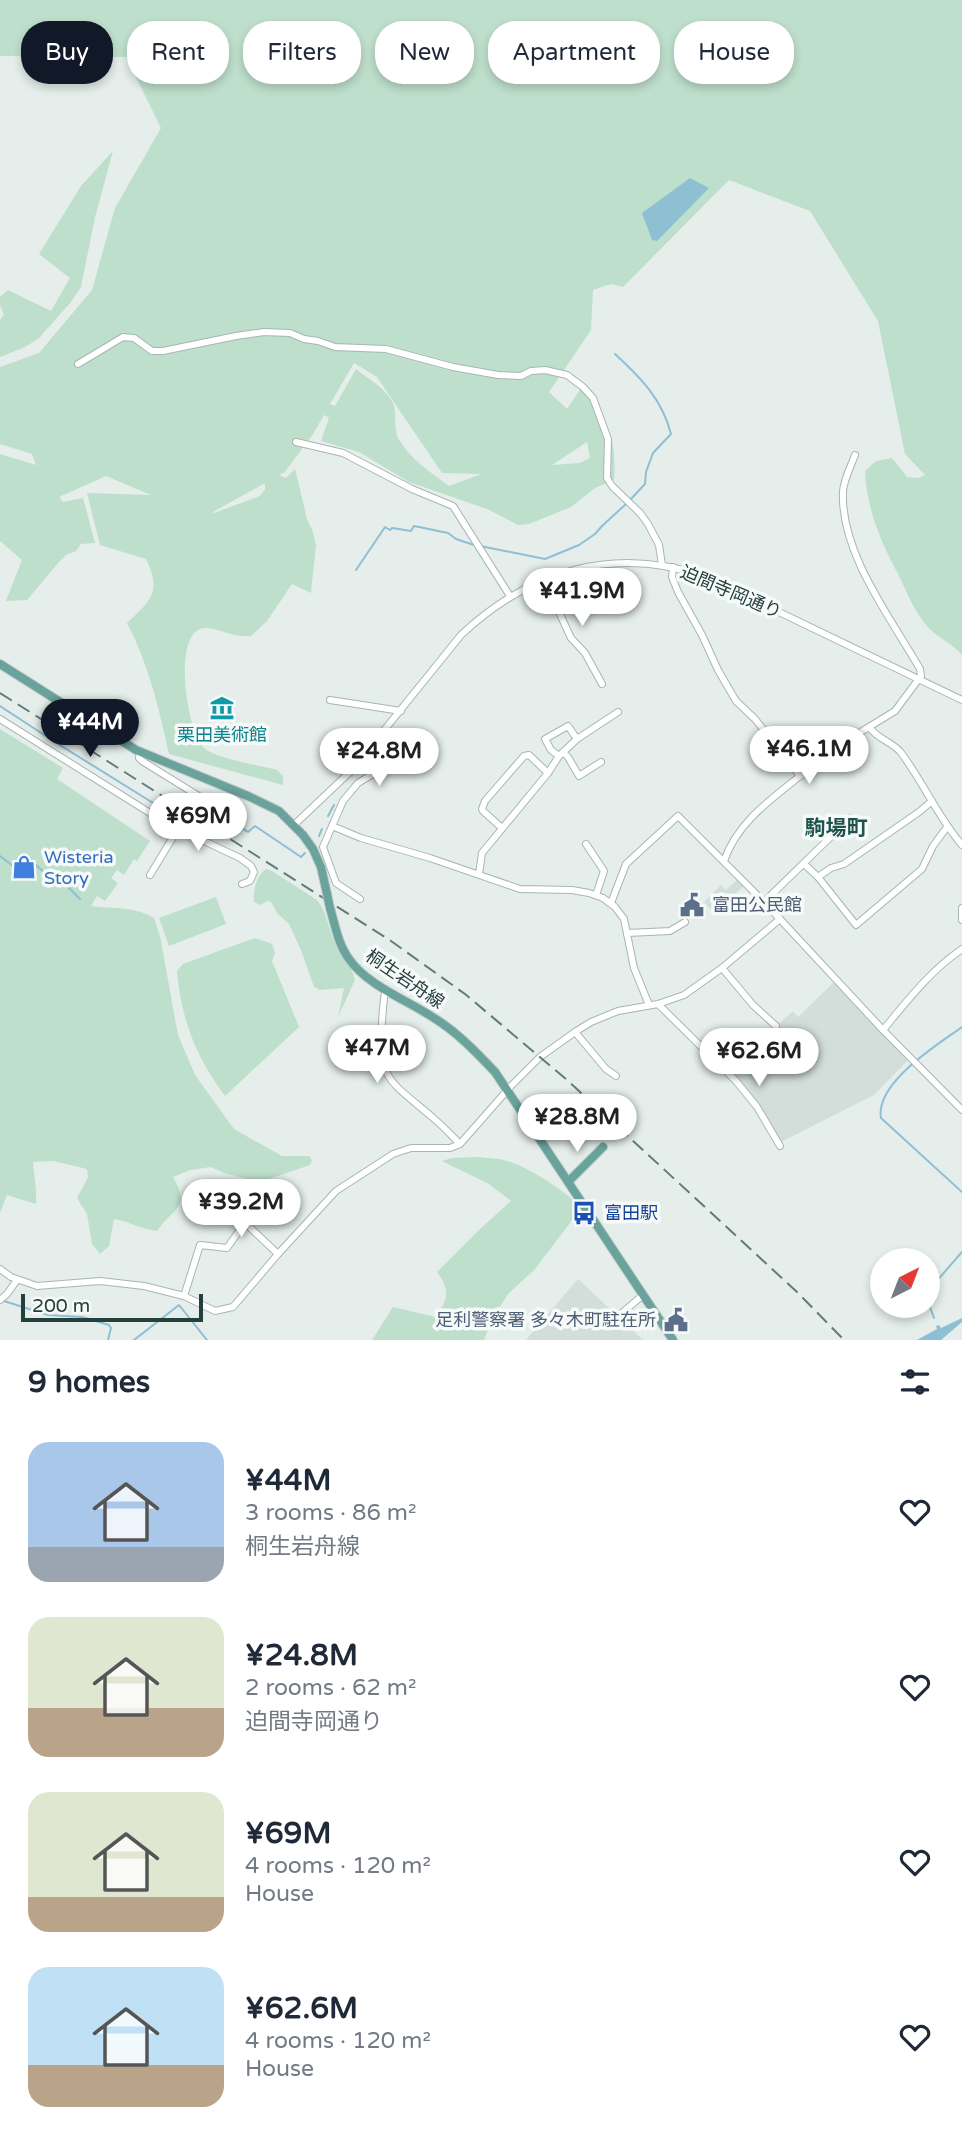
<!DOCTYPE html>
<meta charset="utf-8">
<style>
:root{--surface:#fff;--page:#f2f2f3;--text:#1f2937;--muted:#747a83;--accent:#111827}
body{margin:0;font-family:"Varela Round","Noto Sans JP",sans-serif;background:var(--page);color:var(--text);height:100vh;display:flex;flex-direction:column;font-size:26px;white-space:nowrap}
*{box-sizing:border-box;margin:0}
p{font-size:23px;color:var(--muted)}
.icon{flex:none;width:38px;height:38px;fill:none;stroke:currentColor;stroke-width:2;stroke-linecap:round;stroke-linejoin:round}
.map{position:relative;height:1340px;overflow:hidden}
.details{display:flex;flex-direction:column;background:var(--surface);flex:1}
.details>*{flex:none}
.guide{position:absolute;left:21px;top:21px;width:920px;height:63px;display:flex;gap:14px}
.needle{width:46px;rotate:42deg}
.tools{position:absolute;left:870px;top:1248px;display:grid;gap:14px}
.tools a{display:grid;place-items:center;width:70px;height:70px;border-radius:50%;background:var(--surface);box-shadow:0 4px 10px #0003;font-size:35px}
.scale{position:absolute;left:21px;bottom:18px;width:182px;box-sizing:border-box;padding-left:7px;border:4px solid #24403c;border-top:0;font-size:19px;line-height:24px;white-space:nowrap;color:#24403c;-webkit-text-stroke:5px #f6faf9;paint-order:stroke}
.price{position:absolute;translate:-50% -60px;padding:0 16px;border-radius:24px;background:#fff;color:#222;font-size:23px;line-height:46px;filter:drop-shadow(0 2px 4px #0008)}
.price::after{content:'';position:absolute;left:50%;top:42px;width:21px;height:16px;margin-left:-10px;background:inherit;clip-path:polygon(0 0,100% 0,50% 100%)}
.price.active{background:var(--accent);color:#fff}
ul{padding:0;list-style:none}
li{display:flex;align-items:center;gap:21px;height:175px;padding:0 28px}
li span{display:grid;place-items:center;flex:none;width:196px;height:140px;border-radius:21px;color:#555}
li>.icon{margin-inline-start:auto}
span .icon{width:84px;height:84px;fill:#fffc;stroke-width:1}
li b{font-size:30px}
h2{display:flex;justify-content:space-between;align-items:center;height:84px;padding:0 28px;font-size:30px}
.chip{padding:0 24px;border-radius:28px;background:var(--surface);box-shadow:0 4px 10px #0003;font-size:24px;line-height:63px}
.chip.active{background:var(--accent);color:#fff}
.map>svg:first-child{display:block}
.built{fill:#d3dedb}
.green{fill:#bedfcb;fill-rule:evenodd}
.water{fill:#8ebfd2}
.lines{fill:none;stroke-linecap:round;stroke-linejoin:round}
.stream{stroke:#8ebfd2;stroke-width:2}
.minor-casing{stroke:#a7b6b3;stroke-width:8}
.major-casing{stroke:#c2cac8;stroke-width:10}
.minor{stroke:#fff;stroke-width:6}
.major{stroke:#6aa39c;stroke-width:8}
.rail{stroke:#5f7c77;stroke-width:2;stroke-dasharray:14 7;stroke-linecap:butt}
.major-bridge-casing{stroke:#c2cac8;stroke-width:10;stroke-linecap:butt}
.major-bridge{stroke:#6aa39c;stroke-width:8}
.labels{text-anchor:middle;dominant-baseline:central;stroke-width:7;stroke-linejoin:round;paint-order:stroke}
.street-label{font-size:18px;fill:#24403c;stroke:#f6faf9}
.culture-label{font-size:18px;fill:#0d838f;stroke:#f6faf9}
.shop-label{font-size:18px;fill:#366cbe;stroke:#f6faf9;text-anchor:start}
.service-label{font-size:18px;fill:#4e5e75;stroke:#f6faf9;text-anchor:start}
.transit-label{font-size:18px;fill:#164399;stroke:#f6faf9;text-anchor:start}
.quarter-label{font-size:21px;font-weight:bold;fill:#1f534d;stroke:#f6faf9}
</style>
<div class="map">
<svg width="962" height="1340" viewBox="0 0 962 1340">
<rect width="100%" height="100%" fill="#e5eeeb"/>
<g class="built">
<path d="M739,878l6,7 -13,12 2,3 -16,17 -14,-15 17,-17 5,5z"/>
<path d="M835,981l74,78 -35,36 -93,47 -24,-41 -28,-30v-3l64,-57 5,6z"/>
<path d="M578,1279l65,61h-117z"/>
</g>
<g class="green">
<path d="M0,0h962v655c-9,-11 -20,-15 -30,-24 -18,-17 -25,-40 -36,-61 -16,-29 -30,-65 -31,-99l11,-10 16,-3 15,19 12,1 6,-3 -20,-21 -27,-133 -68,-110 -81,-31 -106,107 -12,-3 -18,6 -2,40 -42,62 18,17 14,-21c27,33 36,49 33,92l-19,8 -24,19 -42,17 -11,1 -31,-16 -78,-27 -50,-30 -38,-11 8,-23 -5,-3 -11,19 -28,38 -6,3 7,3 9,-9 12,50 6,13 3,13 -5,48 -19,-9 -25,37 -16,15c-5,0 -11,0 -16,-1 -12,-2 -26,-11 -37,-5 -24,14 -11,101 6,118 11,10 57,18 73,22l6,6v9l-114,-31c-10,-45 -20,-89 -42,-131 24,-23 35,-30 19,-64l-46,-14 -13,-52 64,2 -45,-19 -47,21 4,5 20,-4 12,45 -14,1 -5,7 -10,4 -7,7 -32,38 -21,1 16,-41 -22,-19v-87l36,11 -4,-11 -32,-10v-77l39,-14 53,-63 23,-82 46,-80 -35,-71 -126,-1zM354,363l23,14 65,96 39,1 -32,12c-17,-13 -38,-26 -49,-45 -8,-11 -2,-26 -7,-38 -6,-14 -26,-25 -37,-34l-21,37 -5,-2zM587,442l3,16 -10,5 -28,2zM265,483v6l-5,7 -46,17 -1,-1z"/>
<path d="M113,151l-18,66 -14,70 -10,15 -33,37 -13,8 -25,10v-37l4,-5 -4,-10v-8l8,-7 43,21 19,-33 -31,-24 42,-68z"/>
<path d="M0,729l63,39 -6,11 93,62 -13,20 -3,-2 -10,16 -7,-5 -6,8 7,5 -13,18 -8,-5 -6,10c22,3 43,0 63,12l6,18 18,99 17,40 39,54 48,27h27l3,4 -2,5 -50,17 -36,-9 -13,-6 -21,3 -17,7c18,31 1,30 -16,54 -17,-2 -26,-9 -43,-12l-5,27 -9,8 -8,-10 -5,-30 -10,-16 11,-21 -1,-8 -33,-8 -21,1c1,15 4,27 3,42l-29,-9 -7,18z"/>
<path d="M266,869l6,2 45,29c10,12 11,27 17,41 5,14 19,26 21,39l-17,37 6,-29 -24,2 -6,-3 -13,-37 -12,-26 -12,-11 -6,-11 -4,-1 -6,4 -7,-3c-1,-11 2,-26 12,-33z"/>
<path d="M216,897l10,27 -57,22 -10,-28z"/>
<path d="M255,938l17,6 3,9 -3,8 27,66 -74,69c-29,-39 -44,-77 -48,-125l6,-7 8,-3z"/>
<path d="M476,1157c8,1 16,1 23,2 27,5 62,30 83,48l-47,62 -27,25 -16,25 -8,21h-112l21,-33 42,10c13,-17 16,-26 2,-45l44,-44 30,-27 -22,-17 -47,-23 10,-3z"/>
</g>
<g class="water">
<path d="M690,178l19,10 -52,53 -5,-1 -10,-27z"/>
<path d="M962,1318v4l-21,18h-24l20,-11 -1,-3 3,-1 2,3z"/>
</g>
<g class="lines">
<g class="stream">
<path d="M615,354c26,24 47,45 56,80l-18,19 -7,19 -1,12 -15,16"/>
<path d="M480,546l65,13 34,-14 16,-11 7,-8 24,-22"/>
<path d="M356,570l29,-43 5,3 2,-2 19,3 3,-5 34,7 8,6 18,6"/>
<path d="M0,706l55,36 140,87 11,3"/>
<path d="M220,816l1,-1 27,17 7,-6 46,31 4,-4"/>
<path d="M328,816l6,-11"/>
<path d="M319,836l3,-7"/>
<path d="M0,856l13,10 23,-1 11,10 16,7 17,17"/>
<path d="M962,1027c-25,18 -87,56 -81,91l81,74"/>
<path d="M928,1291l34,-39"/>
<path d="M4,1301l44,14 34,2 27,8 2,3 -3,12"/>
<path d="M928,1302l6,16"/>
<path d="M134,1340l45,-35 28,35"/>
</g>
<g class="minor-casing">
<g id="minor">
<path d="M78,364l45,-27 11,1 18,13h11l73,-15 28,-4 26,1 14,6 14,2 17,6 51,2 67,18 45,8 23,1 10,-5 14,-1 22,5 16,12 10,11 15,41 -1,39 5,8 28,27 8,11 11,21 3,20"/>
<path d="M296,442l47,11 69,36 41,17 57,90"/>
<path d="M673,567l-1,10 6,15 24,43 16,35 18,31 19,18 45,57 46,-35 49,-30 26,-35 -1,-7c-29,-51 -80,-116 -77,-178 1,-12 8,-25 12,-36"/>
<path d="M546,578l7,21 18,39 14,15 17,31"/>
<path d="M330,700l71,11"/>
<path d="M0,719l166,104 74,35 11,8 3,6 -4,9 -8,3"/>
<path d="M869,727c9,13 25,15 33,27 22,30 36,63 60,91"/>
<path d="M140,752l-1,6 3,3 76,47"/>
<path d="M563,752l5,5 11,19 22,-14"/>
<path d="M559,756l-8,-6 -6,-11 23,-13 9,13"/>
<path d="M294,825l58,-55 109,-135c69,-65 154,-90 245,-58l256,123"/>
<path d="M332,826l29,12 69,20 90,31 52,1 17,3 14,5 12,9 9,12 10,49 15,37"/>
<path d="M502,828l-19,-17 -1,-2 3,-8 39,-45 5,-1 19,18"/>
<path d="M586,844l18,27 -8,24"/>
<path d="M724,861c13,-38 46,-61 76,-85"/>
<path d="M804,864l14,13 13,-9 13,-4 75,-52 13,-11"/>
<path d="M479,874l3,-21 66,-80 11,-17 18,-17 41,-27"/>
<path d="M150,875l25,-41 -5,-8"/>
<path d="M818,877l38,48 66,-56 11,-23 14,-19"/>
<path d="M360,899l-24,-16 -13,-36 20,-46 15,-18 20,-12 -2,-11 -9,-8"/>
<path d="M764,902l86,-84"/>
<path d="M611,903l15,-39 52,-48 86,86 119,128 79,80"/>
<path d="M962,908v12"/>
<path d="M627,933l43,-2 15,-9"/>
<path d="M722,968l31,37 23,21"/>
<path d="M386,989c-3,10 -3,22 -4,33 -6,58 11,61 50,95 10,8 19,18 28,27"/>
<path d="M658,1004l78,77 21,26 23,39"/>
<path d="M883,1030c24,-29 48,-60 79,-81"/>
<path d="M575,1032l31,37 10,7"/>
<path d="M225,1204l53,50"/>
<path d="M0,1269l11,8 26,9 63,-5 44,5 40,10 31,15 18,-4 45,-53 58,-63 57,-37 18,-6h39l10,-4 51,-58 29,-29 35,-25 16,-10 27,-11 40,-7 26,-9 38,-27 58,-49"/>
<path d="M184,1296l16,-51 27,3 17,-24"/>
<path d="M0,1300l7,-6 10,-14"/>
<path d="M616,1318l27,-23"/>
</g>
</g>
<g class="major-casing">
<g id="major">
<path d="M0,664l136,86 112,46 31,15 24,24 10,14 8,18 6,27"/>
<path d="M330,908c5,17 8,36 19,51 19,27 58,41 85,59 23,14 42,34 61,54l178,268"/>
<path d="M569,1181l34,-34"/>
</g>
</g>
<use href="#minor" class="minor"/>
<use href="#major" class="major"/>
<path class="rail" d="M0,693l391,248 74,53 101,85 231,213 47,48"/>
<g class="major-bridge-casing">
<path id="major-bridge" d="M327,894l3,14"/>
</g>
<use href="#major-bridge" class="major-bridge"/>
</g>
<defs>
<g id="museum-bare" transform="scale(1.89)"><path d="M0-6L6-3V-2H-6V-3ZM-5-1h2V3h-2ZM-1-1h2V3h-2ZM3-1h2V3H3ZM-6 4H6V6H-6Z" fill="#0f9aa8" stroke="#f6faf9" stroke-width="2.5" paint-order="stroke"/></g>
<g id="shop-bare" transform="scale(1.89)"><path d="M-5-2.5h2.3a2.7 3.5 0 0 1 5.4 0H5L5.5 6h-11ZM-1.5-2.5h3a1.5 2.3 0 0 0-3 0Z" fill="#3f7fe0" stroke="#f6faf9" stroke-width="2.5" paint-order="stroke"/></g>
<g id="civic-bare" transform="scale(1.89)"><path d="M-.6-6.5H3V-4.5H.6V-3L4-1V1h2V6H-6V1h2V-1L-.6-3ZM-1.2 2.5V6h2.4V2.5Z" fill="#5c6f8a" stroke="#f6faf9" stroke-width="2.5" paint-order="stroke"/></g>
<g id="bus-bare" transform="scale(1.89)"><path d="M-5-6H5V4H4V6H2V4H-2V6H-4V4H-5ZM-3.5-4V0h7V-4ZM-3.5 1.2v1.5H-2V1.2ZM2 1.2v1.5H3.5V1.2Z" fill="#1a4fb4" stroke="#f6faf9" stroke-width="2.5" paint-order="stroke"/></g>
</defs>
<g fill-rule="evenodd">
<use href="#museum-bare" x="222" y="708"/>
<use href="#shop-bare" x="24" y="867"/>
<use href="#civic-bare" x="692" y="905"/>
<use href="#bus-bare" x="584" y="1213"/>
<use href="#civic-bare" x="676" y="1320"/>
</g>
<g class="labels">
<g class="street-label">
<text transform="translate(731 592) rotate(23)">迫間寺岡通り</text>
<text transform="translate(405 979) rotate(34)">桐生岩舟線</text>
</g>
<g class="culture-label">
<text x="222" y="735">栗田美術館</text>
</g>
<g class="shop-label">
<text x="44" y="857">Wisteria<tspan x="44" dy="21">Story</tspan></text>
</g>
<g class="service-label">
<text x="712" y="905">富田公民館</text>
<text x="656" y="1320" text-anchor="end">足利警察署 多々木町駐在所</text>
</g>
<g class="transit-label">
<text x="604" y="1213">富田駅</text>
</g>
<g class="quarter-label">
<text x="836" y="828">駒場町</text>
</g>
</g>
</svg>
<div class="tools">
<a><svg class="needle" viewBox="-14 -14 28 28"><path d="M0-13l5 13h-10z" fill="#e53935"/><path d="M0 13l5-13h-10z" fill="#747a83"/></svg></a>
</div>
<div class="scale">200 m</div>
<b class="price" style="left:582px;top:628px">¥41.9M</b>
<b class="price active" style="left:90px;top:759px">¥44M</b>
<b class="price" style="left:809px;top:786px">¥46.1M</b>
<b class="price" style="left:379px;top:788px">¥24.8M</b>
<b class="price" style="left:198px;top:853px">¥69M</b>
<b class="price" style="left:377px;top:1085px">¥47M</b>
<b class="price" style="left:759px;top:1088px">¥62.6M</b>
<b class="price" style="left:577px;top:1154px">¥28.8M</b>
<b class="price" style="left:241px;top:1239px">¥39.2M</b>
<div class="guide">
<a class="chip active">Buy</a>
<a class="chip">Rent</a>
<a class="chip">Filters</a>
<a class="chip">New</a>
<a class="chip">Apartment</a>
<a class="chip">House</a>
</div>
</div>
<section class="details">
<h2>9 homes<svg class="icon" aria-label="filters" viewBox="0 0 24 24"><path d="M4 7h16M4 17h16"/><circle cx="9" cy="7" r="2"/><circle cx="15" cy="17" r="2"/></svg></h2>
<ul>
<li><span style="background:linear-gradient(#a9c7e8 75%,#9aa5b1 0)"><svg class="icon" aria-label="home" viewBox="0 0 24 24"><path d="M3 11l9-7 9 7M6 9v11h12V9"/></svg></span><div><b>¥44M</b><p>3 rooms · 86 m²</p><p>桐生岩舟線</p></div><svg class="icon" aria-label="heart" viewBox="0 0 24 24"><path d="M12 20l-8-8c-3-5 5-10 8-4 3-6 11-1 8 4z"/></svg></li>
<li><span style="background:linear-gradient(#dfe7d0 65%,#b9a48a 0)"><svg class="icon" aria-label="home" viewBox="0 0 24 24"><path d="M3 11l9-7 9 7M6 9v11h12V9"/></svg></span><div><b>¥24.8M</b><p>2 rooms · 62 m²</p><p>迫間寺岡通り</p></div><svg class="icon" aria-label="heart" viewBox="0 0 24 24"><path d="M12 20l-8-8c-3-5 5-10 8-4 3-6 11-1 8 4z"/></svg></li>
<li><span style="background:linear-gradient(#dfe7d0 75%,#b9a48a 0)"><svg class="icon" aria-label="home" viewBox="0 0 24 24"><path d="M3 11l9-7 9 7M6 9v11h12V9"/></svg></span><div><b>¥69M</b><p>4 rooms · 120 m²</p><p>House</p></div><svg class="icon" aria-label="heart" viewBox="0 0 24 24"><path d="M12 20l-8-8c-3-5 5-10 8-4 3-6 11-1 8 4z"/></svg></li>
<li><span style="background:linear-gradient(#bfe0f5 70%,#b9a48a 0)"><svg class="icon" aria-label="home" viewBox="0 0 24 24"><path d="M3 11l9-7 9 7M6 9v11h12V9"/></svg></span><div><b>¥62.6M</b><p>4 rooms · 120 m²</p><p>House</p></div><svg class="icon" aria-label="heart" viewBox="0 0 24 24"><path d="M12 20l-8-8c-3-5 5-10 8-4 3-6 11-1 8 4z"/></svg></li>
</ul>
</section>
